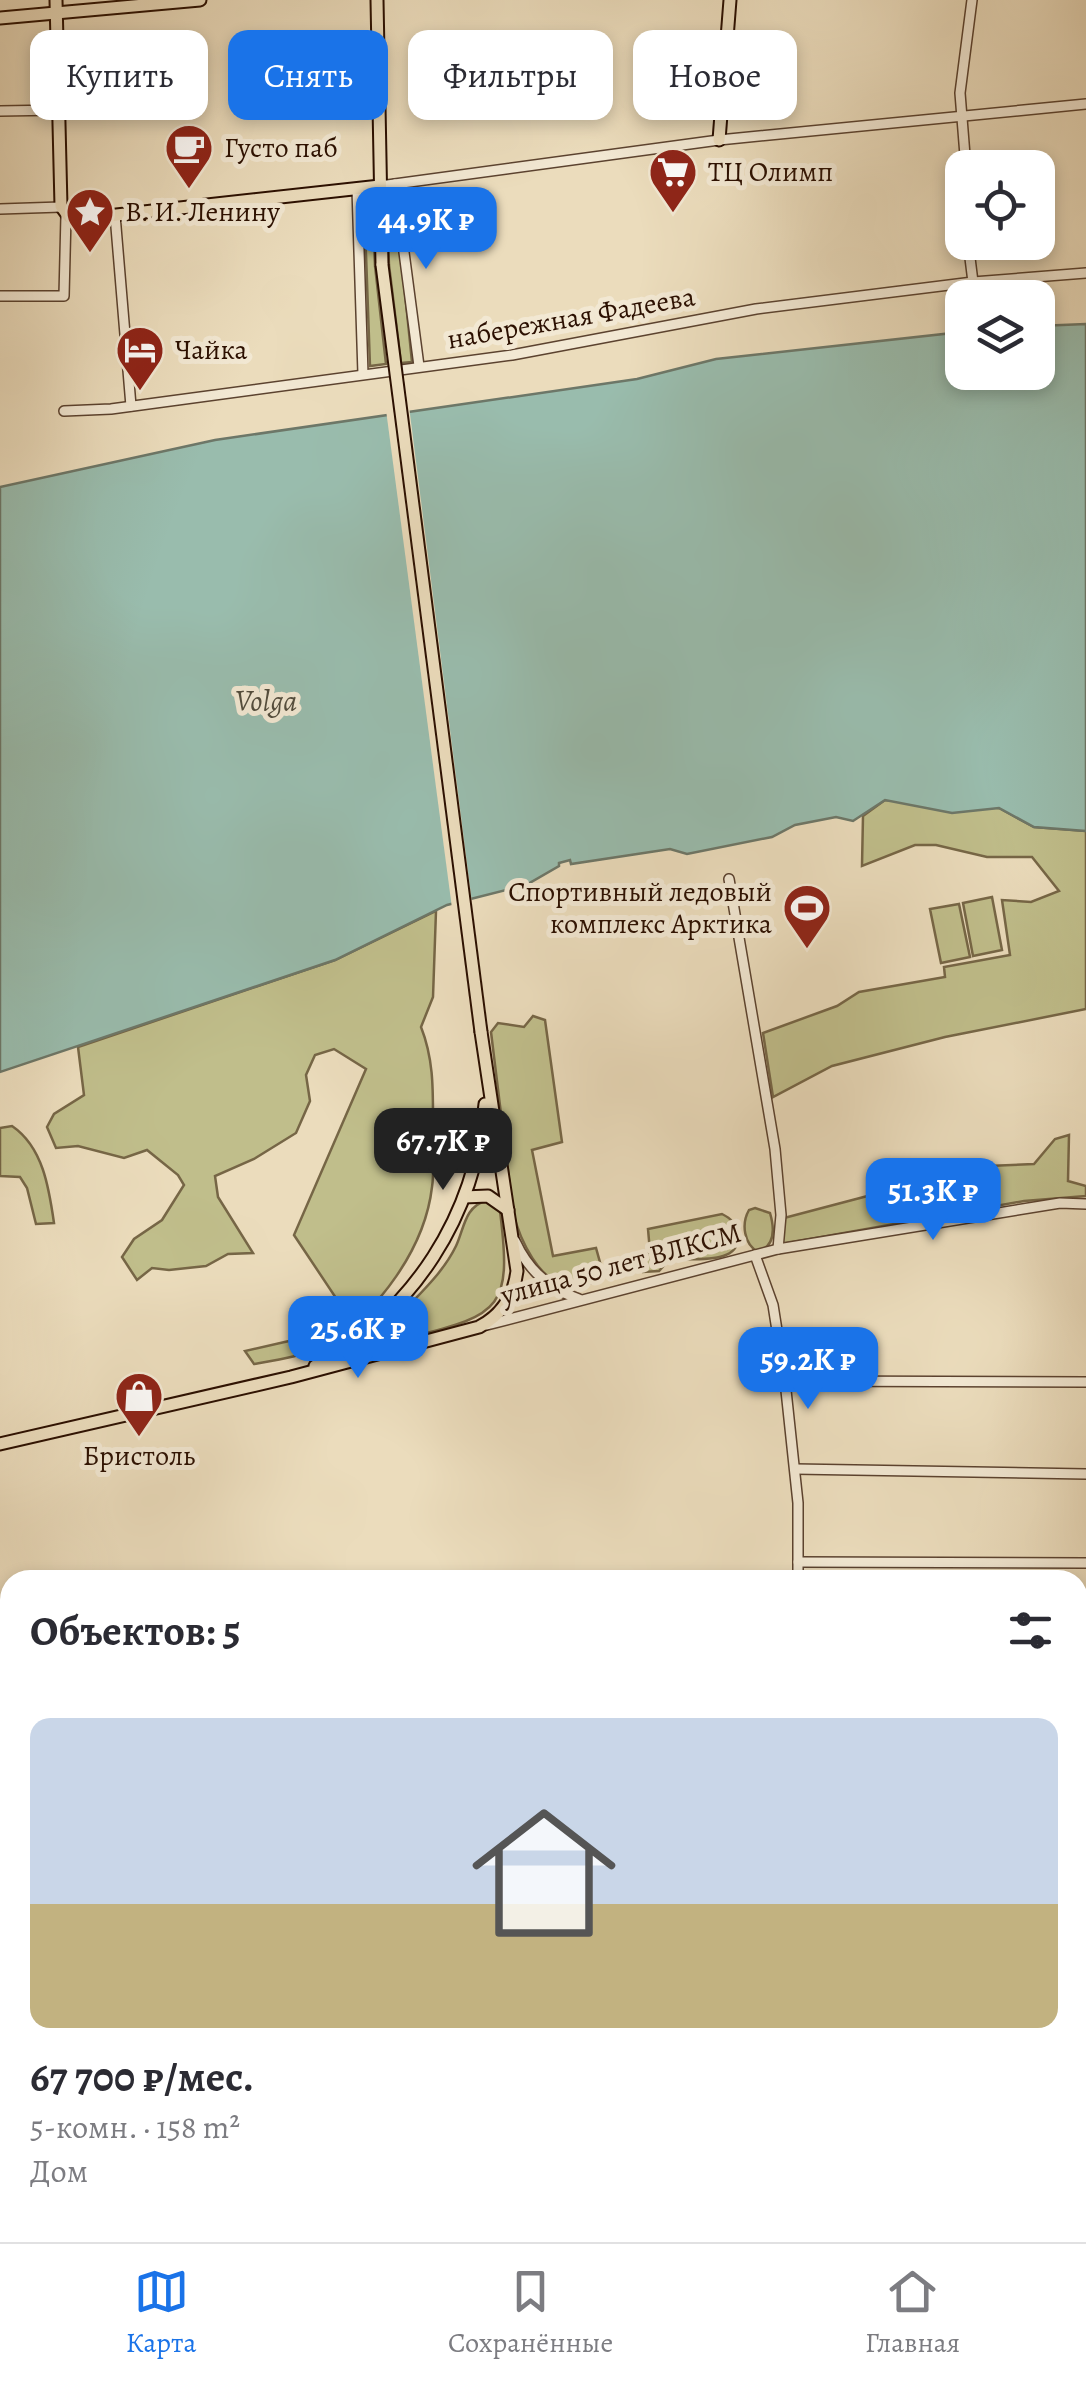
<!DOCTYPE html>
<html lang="ru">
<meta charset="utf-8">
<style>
:root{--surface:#fff;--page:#f7f7f7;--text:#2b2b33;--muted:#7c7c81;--line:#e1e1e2;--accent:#1a73e8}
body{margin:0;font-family:Alegreya,serif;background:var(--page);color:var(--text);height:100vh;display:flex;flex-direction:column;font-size:38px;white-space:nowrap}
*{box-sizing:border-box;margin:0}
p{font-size:32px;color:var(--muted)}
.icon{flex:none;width:55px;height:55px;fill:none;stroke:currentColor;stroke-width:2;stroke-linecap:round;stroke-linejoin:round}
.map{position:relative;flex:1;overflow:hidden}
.side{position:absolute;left:0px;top:1570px;width:1088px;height:672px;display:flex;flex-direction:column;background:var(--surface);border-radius:30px 30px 0 0;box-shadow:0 5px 15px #0003}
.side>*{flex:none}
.top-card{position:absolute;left:30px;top:30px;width:1028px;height:90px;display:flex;gap:20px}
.buttons{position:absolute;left:945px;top:150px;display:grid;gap:20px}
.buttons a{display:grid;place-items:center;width:110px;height:110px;border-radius:20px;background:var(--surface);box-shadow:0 5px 15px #0003;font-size:50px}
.price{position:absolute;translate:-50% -85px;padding:0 22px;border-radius:20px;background:var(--accent);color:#fff;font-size:32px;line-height:65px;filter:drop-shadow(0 2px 5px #0008)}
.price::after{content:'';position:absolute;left:50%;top:60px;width:30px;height:22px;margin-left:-15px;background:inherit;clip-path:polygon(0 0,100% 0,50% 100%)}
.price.selected{background:#222;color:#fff}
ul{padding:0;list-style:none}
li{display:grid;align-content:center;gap:20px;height:530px;padding:0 30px}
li+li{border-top:2px solid var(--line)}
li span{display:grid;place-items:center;height:310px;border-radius:20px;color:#555}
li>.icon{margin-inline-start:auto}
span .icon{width:180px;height:180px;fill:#fffc;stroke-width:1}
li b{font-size:42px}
h2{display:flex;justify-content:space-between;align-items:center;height:120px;padding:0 30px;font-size:42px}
.pill{padding:0 35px;border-radius:20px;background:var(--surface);box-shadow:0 5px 15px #0003;font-size:35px;line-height:90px}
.pill.selected{background:var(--accent);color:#fff}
.tab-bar{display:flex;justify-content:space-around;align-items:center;height:140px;border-top:2px solid var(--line);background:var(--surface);font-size:28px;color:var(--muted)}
.tab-bar a{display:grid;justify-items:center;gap:5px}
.tab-bar .selected{color:var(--accent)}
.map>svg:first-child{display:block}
.green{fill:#c0be8b;stroke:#766646;stroke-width:2.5}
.water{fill:#99bcad;stroke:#6d7768;stroke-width:2.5}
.pier{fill:#ebdcbc}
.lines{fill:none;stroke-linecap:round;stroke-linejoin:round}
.minor-casing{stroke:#5b422f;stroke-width:12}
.major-casing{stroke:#2b0f00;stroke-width:15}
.minor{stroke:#f2e8d3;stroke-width:9}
.major{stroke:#ebdcbc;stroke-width:11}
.major-bridge-casing{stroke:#2b0f00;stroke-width:15;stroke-linecap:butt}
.major-bridge{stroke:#ebdcbc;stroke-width:11}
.labels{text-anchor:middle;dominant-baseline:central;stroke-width:10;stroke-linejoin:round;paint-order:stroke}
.poi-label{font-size:28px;fill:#2b0f00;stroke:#f2e8d3;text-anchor:start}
.street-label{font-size:28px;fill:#2b0f00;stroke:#f2e8d3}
.water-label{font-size:30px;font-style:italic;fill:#524c3d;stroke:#f2e8d3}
</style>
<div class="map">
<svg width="1086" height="2242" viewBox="0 0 1086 2242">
<rect width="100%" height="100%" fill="#ebdcbc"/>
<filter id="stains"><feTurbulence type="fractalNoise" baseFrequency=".002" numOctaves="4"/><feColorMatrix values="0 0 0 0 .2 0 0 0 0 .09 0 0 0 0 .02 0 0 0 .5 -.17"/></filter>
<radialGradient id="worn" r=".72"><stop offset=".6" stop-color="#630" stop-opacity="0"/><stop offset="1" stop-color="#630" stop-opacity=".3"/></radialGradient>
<g class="green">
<path d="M386,194h9l17,168 -11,1 -12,-98z"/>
<path d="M372,196l3,70 11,98 -16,2 -6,-168z"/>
<path d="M885,800l114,8 35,19 52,4v178l-141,28 -113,29 -59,31 -10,-64 74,-27 22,-14 86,-15 -1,-10 66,-12 -8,-55 29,2 28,-11 -27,-34h-45l-51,-12h-21l-53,21 1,-50z"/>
<path d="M992,897l10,53 -29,6 -10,-53z"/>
<path d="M959,904l11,53 -29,6 -11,-54z"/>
<path d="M436,911l-3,86 -12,30c13,33 12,64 12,99 -1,20 2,41 -1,61 -7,61 -53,124 -104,156 -22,13 -50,17 -74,21l-9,-13 57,-13 38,-34 -46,-69 72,-166 -32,-20 -19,6 -9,20 4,26 -14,32 -42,26 -39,17 3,21 35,56 -25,1 -22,12 -37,4 -17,-2 -15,12 -15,-23 12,-18 28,-19 22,-35 -6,-10 -31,-25 -23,8 -46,-12 -22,2 -9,-21 7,-13 30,-19 -6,-48 257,-87z"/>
<path d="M533,1016l12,4 17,122 -30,8 21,106 43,-8 7,25 -7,9c-7,2 -17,6 -24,5 -33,-2 -53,-50 -59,-75l-22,-180 7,-9 26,4z"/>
<path d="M12,1126c31,21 37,62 42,97l-18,1 -9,-36 -7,-11 -20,-1v-48z"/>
<path d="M1069,1135l-1,46 18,5v10l-62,5 -242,43 2,-26 129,-34 25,-12 25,-5 71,-3 21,-25z"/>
<path d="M486,1201l14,10c12,96 2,104 -89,126 -10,-5 -13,-10 -11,-22 20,-22 43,-42 56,-69 8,-17 9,-40 30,-45z"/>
<path d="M755,1208l15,5c5,17 5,33 -12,39 -14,-8 -17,-28 -9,-42z"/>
<path d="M722,1214c10,5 12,8 15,19 7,34 -47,24 -68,27l-10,11 -16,1 -4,-15 11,-5 -2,-23z"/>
</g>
<path class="water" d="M1086,324v507l-52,-4 -35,-19 -47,5 -67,-13 -32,21 -17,-4 -41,8 -23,12 -85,17 -17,-5 -99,15 -1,-4 -11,3v3l-33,19 -79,20 -112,55 -335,112v-585l215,-47 422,-61 79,-20 246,-27v40h76v-46z"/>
<path class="pier" d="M409,406l63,497 -20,5 -66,-498z"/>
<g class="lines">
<g class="minor-casing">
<g id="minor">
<path d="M0,111l59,-1"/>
<path d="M966,168l-6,-75 12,-93"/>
<path d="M395,184l24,182"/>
<path d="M380,186l339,-46 367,-36"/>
<path d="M357,189l6,185"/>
<path d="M0,209l61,-2"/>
<path d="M115,215l16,191"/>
<path d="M968,242l5,40"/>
<path d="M0,296h64l2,-81"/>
<path d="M64,411l47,-2 401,-54 244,-46 217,-27 113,-9"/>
<path d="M729,879l46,270 6,66 -3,34"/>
<path d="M515,1241c13,29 34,48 64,58"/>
<path d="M755,1255l18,50 12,76 13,122v77"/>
<path d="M487,1325l291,-76 282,-46 26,1"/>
<path d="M785,1381l301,1"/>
<path d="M795,1469l291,5"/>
<path d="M798,1562l288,1"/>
<path d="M0,1624l10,7"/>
<path d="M1078,1649h8"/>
<path d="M1078,1860l8,2"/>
<path d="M0,2054l10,1"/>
<path d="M534,2232l25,10"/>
<path d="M1064,2232l22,9"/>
<path d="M576,2242l11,-10"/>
</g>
</g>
<g class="major-casing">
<g id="major">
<path d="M56,0l5,206 8,11 11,2 300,-33"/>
<path d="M377,0l5,265"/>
<path d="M0,18l200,-18"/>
<path d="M719,140l11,-140"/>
<path d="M464,1197l24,-1 20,14"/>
<path d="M395,1309c-5,17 2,30 19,35"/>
<path d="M315,1366c99,-54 160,-150 170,-262"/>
<path d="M0,1444l291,-67 188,-50c23,-12 35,-31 38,-56l-36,-239"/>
<path d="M0,2170l10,22"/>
<path d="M29,2232l4,10"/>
</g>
</g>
<use href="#minor" class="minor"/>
<use href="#major" class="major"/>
<g class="major-bridge-casing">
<path id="major-bridge" d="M382,265l99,767"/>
</g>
<use href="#major-bridge" class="major-bridge"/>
</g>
<defs>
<g id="cafe-pin" transform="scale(2.5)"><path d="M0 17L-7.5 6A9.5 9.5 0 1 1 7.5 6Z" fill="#8f2418" stroke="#f2e8d3"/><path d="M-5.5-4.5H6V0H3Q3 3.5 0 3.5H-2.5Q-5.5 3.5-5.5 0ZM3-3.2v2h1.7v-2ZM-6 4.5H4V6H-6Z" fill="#fff"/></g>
<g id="supermarket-pin" transform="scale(2.5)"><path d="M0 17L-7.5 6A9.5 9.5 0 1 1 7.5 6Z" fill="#8f2418" stroke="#f2e8d3"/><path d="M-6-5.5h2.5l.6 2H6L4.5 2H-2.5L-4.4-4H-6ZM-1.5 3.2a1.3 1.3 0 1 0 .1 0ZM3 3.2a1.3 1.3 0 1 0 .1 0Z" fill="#fff"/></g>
<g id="sight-pin" transform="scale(2.5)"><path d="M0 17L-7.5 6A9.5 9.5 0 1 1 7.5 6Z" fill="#8f2418" stroke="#f2e8d3"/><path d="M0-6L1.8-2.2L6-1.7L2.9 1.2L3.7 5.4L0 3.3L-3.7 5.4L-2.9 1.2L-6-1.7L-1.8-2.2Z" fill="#fff"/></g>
<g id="hotel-pin" transform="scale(2.5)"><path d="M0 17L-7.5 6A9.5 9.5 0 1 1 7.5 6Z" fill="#8f2418" stroke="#f2e8d3"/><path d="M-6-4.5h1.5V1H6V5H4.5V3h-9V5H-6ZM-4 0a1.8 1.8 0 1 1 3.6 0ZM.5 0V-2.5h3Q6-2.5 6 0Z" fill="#fff"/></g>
<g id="stadium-pin" transform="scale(2.5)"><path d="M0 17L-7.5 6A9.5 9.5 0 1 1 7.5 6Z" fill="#8f2418" stroke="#f2e8d3"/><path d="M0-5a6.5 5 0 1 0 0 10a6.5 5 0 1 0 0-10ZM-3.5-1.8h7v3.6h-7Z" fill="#fff"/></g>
<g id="shop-pin" transform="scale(2.5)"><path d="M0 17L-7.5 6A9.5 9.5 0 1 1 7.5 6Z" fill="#8f2418" stroke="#f2e8d3"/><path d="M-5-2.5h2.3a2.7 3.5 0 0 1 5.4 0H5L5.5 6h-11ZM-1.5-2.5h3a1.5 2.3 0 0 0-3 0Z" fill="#fff"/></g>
</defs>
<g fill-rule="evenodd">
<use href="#cafe-pin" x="189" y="148"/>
<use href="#supermarket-pin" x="673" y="172"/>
<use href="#sight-pin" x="90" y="212"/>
<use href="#hotel-pin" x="140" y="350"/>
<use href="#stadium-pin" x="807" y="908"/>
<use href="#shop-pin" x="139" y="1396"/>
</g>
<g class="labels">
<g class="poi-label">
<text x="224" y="148">Густо паб</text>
<text x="708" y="172">ТЦ Олимп</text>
<text x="125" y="212">В. И. Ленину</text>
<text x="175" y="350">Чайка</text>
<text x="772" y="892" text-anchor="end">Спортивный ледовый<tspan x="772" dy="32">комплекс Арктика</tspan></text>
<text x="139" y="1456" text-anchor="middle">Бристоль</text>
</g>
<g class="street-label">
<text transform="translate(571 318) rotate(-10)">набережная Фадеева</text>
<text transform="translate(621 1264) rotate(-15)">улица 50 лет ВЛКСМ</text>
</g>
<g class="water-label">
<text x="266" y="701">Volga</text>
</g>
</g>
<rect width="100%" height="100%" filter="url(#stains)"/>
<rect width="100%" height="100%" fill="url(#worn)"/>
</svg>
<div class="buttons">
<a><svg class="icon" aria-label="locate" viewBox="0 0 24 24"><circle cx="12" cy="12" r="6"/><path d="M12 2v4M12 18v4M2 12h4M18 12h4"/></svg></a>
<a><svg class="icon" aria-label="layers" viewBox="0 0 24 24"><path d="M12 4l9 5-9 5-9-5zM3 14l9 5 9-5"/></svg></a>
</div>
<b class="price" style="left:426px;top:272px">44.9K ₽</b>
<b class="price selected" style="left:443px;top:1193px">67.7K ₽</b>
<b class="price" style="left:933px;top:1243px">51.3K ₽</b>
<b class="price" style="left:358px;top:1381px">25.6K ₽</b>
<b class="price" style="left:808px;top:1412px">59.2K ₽</b>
<div class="top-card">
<a class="pill">Купить</a>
<a class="pill selected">Снять</a>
<a class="pill">Фильтры</a>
<a class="pill">Новое</a>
</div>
<section class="side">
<h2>Объектов: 5<svg class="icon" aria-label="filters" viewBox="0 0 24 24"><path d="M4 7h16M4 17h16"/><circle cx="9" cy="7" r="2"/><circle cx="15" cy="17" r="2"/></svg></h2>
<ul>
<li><span style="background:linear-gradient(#c9d6e8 60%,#c2b280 0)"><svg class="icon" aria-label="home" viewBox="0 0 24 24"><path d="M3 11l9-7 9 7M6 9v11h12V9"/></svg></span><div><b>67 700 ₽/мес.</b><p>5-комн. · 158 m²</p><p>Дом</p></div></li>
</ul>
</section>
</div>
<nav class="tab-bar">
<a class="selected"><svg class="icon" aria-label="map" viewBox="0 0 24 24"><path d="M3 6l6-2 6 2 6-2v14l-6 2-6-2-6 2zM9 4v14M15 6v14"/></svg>Карта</a>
<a><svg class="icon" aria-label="saved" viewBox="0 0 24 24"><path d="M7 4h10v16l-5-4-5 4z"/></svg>Сохранённые</a>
<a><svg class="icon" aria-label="home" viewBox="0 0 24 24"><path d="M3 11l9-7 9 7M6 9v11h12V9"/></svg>Главная</a>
</nav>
